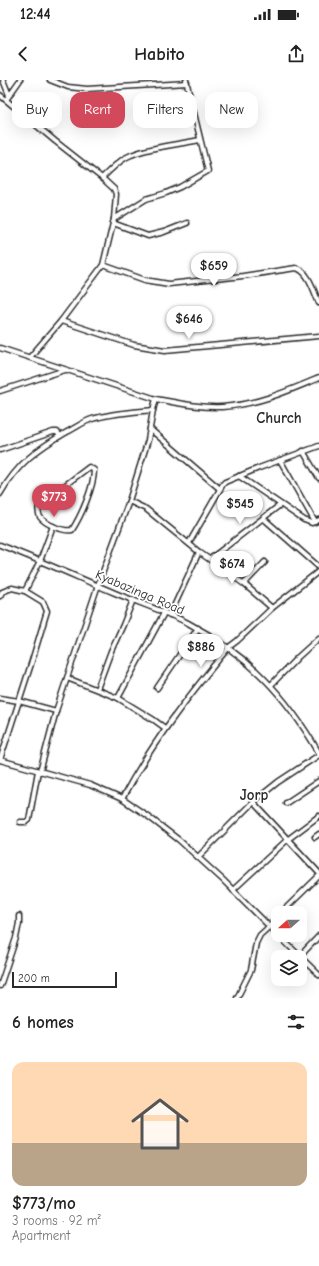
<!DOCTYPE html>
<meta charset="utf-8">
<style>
:root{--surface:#fff;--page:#f6f6f6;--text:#222;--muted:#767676;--accent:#d1495b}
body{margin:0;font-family:"Comic Neue",sans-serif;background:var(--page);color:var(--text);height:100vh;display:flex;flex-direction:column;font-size:15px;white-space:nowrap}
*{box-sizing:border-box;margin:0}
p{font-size:13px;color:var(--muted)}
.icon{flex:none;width:22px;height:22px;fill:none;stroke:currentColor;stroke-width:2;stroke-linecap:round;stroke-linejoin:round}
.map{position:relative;height:918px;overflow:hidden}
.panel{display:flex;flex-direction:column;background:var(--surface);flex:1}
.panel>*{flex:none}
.top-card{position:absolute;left:12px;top:12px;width:295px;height:36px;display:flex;gap:8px}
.needle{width:26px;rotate:249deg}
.controls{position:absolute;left:271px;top:826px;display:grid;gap:8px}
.controls a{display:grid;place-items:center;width:36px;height:36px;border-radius:8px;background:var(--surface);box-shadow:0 4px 16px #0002;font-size:20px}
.scale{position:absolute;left:12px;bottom:10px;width:105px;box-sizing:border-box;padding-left:4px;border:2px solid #2b2b2b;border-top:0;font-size:11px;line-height:14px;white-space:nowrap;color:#2b2b2b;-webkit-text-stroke:3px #fff;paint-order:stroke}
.price{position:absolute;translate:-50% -34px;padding:0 9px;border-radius:14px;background:#fff;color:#222;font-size:13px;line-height:26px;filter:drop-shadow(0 1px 2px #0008)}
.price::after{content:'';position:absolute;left:50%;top:24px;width:12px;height:9px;margin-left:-6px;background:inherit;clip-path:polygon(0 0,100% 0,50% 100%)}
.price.current{background:var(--accent);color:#fff}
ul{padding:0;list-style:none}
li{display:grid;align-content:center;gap:8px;height:212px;padding:0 12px}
li span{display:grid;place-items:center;height:124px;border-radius:12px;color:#555}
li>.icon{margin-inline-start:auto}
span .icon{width:72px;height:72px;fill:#fffc;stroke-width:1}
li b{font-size:17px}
h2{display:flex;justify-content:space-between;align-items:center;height:48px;padding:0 12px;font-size:17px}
.tag{padding:0 14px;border-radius:12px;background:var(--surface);box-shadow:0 4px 16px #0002;font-size:14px;line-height:36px}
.tag.current{background:var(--accent);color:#fff}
.status{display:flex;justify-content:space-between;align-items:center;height:28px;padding:0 20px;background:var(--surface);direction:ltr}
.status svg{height:11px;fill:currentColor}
header{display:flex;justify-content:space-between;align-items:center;height:52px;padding:0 12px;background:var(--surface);font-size:18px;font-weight:600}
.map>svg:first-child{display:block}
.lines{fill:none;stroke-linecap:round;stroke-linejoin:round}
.minor-casing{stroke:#2b2b2b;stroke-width:7}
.minor{stroke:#fff;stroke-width:4}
.labels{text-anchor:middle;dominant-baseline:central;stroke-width:3.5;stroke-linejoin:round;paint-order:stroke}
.street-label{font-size:13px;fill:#2b2b2b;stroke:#fff}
.quarter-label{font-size:15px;font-weight:bold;fill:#2b2b2b;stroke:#fff}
</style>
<div class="status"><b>12:44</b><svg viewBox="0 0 49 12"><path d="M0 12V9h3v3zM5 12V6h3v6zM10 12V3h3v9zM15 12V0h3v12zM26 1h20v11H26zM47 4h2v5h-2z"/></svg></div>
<header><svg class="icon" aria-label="back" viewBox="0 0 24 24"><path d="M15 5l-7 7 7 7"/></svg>Habito<svg class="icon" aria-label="share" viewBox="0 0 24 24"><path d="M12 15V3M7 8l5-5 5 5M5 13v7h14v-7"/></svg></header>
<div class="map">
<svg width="319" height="918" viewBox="0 0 319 918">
<rect width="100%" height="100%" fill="#fff"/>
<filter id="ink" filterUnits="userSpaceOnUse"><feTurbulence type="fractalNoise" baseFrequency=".025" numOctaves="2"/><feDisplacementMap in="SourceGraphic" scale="8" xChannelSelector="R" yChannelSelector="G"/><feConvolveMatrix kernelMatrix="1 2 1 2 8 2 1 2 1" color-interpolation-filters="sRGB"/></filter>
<g filter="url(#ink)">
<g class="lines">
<g class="minor-casing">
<g id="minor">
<path d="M3,0l6,15"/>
<path d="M50,0l18,7 19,2 100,-6"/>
<path d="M0,15l55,46 47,37 12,11 2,5 -2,25 -11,46 -42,56 -31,36"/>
<path d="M6,20l14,-20"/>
<path d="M102,98c7,-7 15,-15 23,-20 17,-10 55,-14 75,-18"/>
<path d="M114,139l32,-20 20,-6 14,-6 28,-16 -22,-91"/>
<path d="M113,143l35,13 16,-4 23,-9"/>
<path d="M103,185l42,15 24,4 74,-8 53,-8c13,3 18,24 23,35"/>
<path d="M61,241l73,24 31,5 154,-14"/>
<path d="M0,268l156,51c22,4 44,9 66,8 34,-2 66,-16 97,-29"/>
<path d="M0,311l65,-21"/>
<path d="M150,349l70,60"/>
<path d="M0,370l53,-18h4l3,4"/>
<path d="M303,371l16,27"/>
<path d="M280,380l35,62"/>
<path d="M89,387l5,3c0,17 -13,46 -22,60 -8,2 -27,-6 -32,-13 -2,-4 -2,-8 -1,-12z"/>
<path d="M239,396l65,44 8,3 7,-3"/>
<path d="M0,414c18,-31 37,-45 67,-62 8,-4 16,-10 25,-13 19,-6 40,-7 61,-9"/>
<path d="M129,421l17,8 53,43 -29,63"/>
<path d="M263,438l56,49"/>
<path d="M189,463l34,-59 2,-2 34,-14 60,-22"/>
<path d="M0,465c39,15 77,32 115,48 24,10 49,18 73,30 59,31 98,72 131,130"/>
<path d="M199,472l45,32 28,24"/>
<path d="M210,479l70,-54"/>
<path d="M244,504l21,-22"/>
<path d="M25,511l15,-30 13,-35"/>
<path d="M0,516l2,-4 10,-4 13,3 18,11 4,9 -15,50 -32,99"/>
<path d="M67,598l51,20 36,22 11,8"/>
<path d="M271,605l27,-28 21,-19"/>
<path d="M157,608l41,-60"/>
<path d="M97,609l14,-38 12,-26 10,-25"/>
<path d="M0,618l19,3 37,10"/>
<path d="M118,618l46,-85"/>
<path d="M0,680l90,25 32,14 27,18 30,23 44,40 55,55"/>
<path d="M40,692l16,-61 42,-126 31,-84 19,-61 5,-30 3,-11"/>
<path d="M122,719c29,-55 67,-104 107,-152l8,-6 35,-33 47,-37"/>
<path d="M253,722l66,71"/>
<path d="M286,723l33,-22"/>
<path d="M20,742h6l3,-2 9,-49"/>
<path d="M315,757l4,-3"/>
<path d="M198,777l55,-55 25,-20 41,-27"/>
<path d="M233,810l54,-50 32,-24"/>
<path d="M281,833l38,-37"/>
<path d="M278,855l41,40"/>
<path d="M300,876l19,-20"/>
<path d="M0,906l16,-48 3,-15v-7"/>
<path d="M237,918l14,-28 5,-27 4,-8 10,-9 8,-10"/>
</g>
</g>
<use href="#minor" class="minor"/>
</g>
</g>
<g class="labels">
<g class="street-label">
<text transform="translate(140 512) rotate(23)">Kyabazinga Road</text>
</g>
<g class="quarter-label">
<text x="279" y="338">Church</text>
<text x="254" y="715">Jorp</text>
</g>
</g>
</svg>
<div class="controls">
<a><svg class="needle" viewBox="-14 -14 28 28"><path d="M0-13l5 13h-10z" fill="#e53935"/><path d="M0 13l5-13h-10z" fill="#767676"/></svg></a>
<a><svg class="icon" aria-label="layers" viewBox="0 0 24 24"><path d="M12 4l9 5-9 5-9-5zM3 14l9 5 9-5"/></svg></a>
</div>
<div class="scale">200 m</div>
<b class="price" style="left:214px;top:207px">$659</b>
<b class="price" style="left:189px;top:260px">$646</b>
<b class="price current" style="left:54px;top:438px">$773</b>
<b class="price" style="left:240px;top:445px">$545</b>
<b class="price" style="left:232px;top:505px">$674</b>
<b class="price" style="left:201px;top:588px">$886</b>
<div class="top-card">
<a class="tag">Buy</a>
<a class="tag current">Rent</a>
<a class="tag">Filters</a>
<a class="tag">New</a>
</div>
</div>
<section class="panel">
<h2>6 homes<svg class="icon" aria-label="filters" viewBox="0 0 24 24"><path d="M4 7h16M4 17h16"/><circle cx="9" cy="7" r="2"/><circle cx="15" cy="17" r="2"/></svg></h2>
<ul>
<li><span style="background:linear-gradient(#ffd9b3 65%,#b9a48a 0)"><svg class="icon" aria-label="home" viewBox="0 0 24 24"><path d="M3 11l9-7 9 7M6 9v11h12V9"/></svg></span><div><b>$773/mo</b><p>3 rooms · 92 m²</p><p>Apartment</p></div></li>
</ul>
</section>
